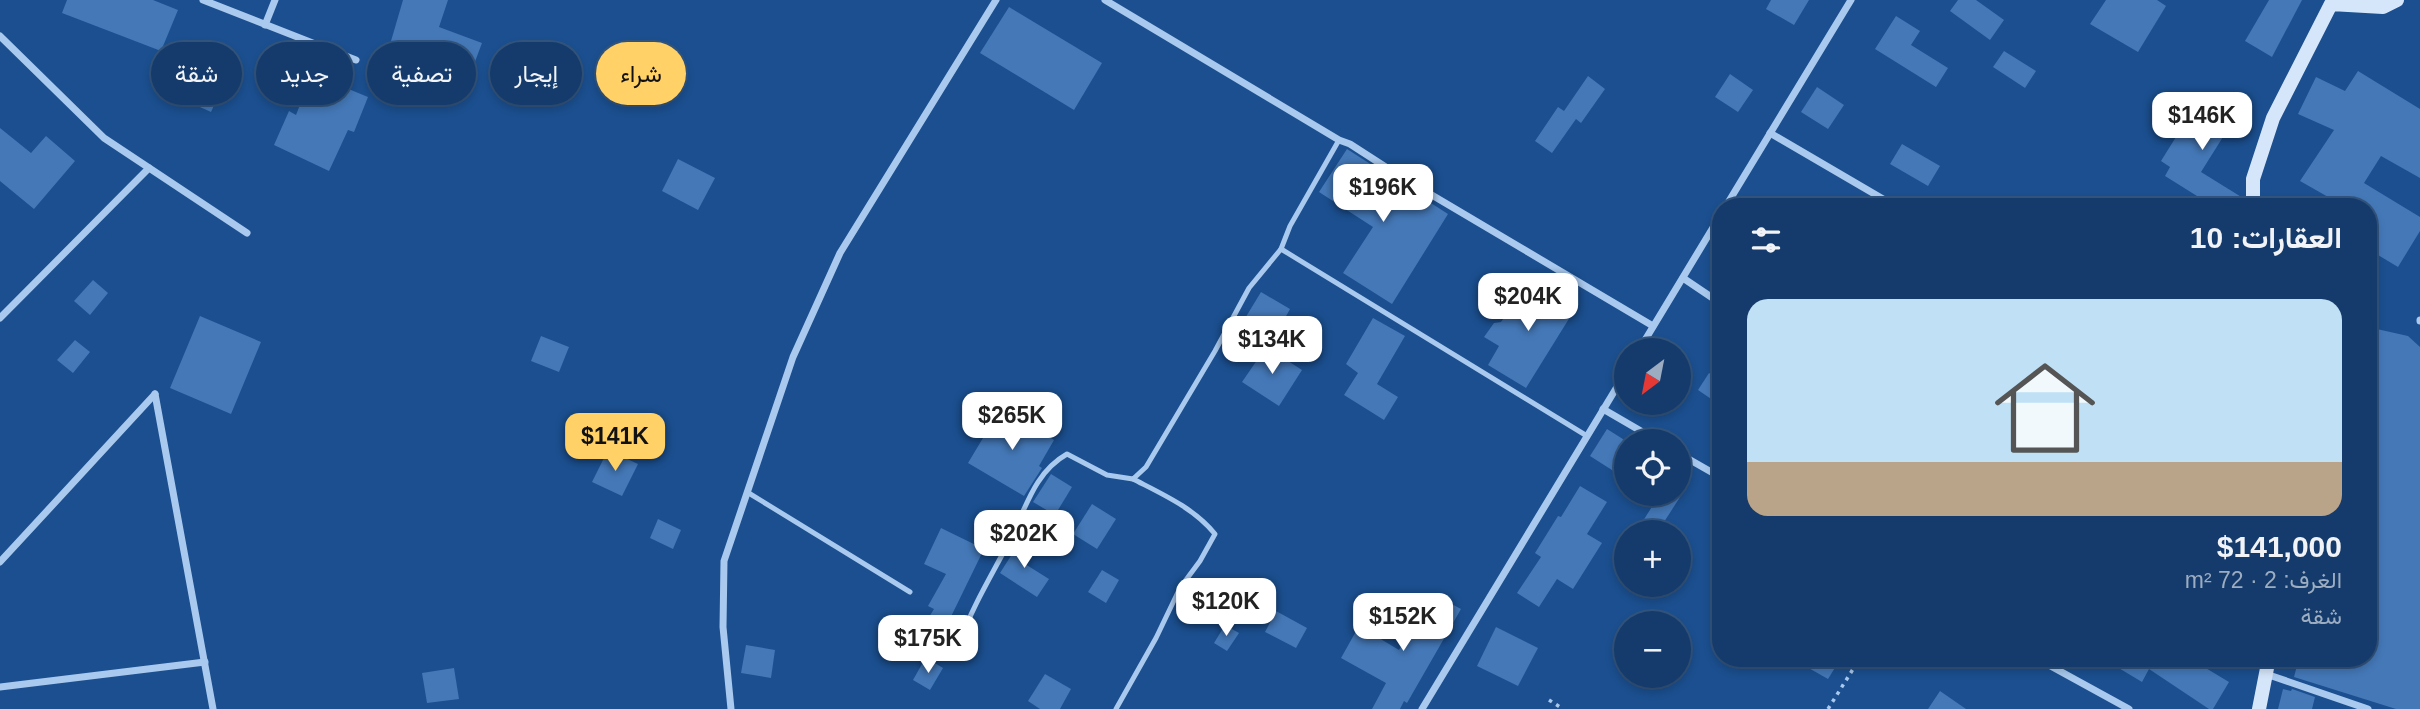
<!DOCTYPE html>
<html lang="ar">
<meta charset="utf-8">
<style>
:root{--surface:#143b6b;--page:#214673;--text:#f1f3f6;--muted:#9dadc1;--line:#33557e;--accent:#ffd166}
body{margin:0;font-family:Arial,Vazirmatn,sans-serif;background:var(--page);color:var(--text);direction:rtl;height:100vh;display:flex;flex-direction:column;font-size:26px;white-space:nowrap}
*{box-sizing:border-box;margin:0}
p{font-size:23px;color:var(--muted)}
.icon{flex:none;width:38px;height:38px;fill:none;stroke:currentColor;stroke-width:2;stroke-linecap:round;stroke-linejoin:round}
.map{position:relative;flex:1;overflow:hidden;direction:ltr}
.drawer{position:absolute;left:1712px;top:198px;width:665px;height:469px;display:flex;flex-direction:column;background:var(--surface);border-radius:28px;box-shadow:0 4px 10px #0003,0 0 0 2px var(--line);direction:rtl}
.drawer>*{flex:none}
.hud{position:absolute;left:21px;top:42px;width:665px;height:63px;direction:rtl;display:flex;gap:14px}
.needle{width:46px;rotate:212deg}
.controls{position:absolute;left:1614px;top:338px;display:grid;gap:14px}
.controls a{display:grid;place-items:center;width:77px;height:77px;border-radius:50%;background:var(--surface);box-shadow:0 4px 10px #0003,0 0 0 2px var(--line);font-size:35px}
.price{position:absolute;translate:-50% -60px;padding:0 16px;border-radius:14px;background:#fff;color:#222;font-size:23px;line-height:46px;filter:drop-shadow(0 2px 4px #0008)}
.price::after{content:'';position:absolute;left:50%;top:42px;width:21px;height:16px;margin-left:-10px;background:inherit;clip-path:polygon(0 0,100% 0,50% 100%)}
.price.active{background:var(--accent);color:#111}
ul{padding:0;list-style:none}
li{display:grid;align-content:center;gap:14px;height:371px;padding:0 35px}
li+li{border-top:2px solid var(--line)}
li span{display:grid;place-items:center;height:217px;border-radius:21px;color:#555}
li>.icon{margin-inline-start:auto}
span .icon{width:126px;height:126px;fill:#fffc;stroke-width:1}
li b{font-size:30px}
h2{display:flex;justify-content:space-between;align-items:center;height:84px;padding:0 35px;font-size:30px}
.tag{padding:0 24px;border-radius:32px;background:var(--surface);box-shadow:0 4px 10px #0003,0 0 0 2px var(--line);font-size:24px;line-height:63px}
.tag.active{background:var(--accent);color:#111}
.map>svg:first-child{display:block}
.building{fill:#4478b7}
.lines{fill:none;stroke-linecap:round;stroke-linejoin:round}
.path{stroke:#a9c9ee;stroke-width:3.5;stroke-dasharray:3.5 5;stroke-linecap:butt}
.lane{stroke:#a9c9ee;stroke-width:5}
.street{stroke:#a9c9ee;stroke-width:7}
.secondary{stroke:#d6e6fa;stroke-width:14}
</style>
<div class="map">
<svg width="2420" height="709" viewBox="0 0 2420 709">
<rect width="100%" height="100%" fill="#1b4f8f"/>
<g class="building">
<path d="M67,0h86l25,10 -17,41 -99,-38z"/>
<path d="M403,0h45l-9,27 43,16 -18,48 -80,-26z"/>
<path d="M1771,0h38l-15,25 -28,-16z"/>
<path d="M1958,0h18l28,20 -14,20 -40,-29z"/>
<path d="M2106,0h51l9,6 -28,46 -48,-28z"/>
<path d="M2269,0h33l-30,57 -27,-16z"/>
<path d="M1009,7l93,56 -28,47 -94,-57z"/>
<path d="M1896,16l24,15 -9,14 37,23 -12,19 -61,-38z"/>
<path d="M2004,51l32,20 -11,17 -32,-21z"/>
<path d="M175,57l51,22 -15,33 -51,-23z"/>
<path d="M2358,71l62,38v69l-39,-22 -17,27 56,34v14l-22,36 -30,-18v-43h-24l-44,-25 34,-51 -36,-16 18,-37 29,14z"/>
<path d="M312,74l56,23 -14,35 -6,-2 -19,41 -55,-26 15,-34 7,4z"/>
<path d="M1730,74l23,16 -15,22 -23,-15z"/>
<path d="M1588,76l17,13 -24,34 -5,-4 -24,34 -17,-12 23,-34 6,4z"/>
<path d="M1817,87l27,18 -16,24 -27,-17z"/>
<path d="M2204,92l34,21 -37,59 42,26v8h-30l-48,-30 5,-9 -9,-6z"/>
<path d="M0,128l31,25 15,-17 29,25 -41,48 -34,-28z"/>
<path d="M1902,144l38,22 -12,20 -38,-22z"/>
<path d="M1347,149l101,65 -56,90 -49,-31 30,-46 -54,-35z"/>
<path d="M678,159l37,19 -17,32 -36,-19z"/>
<path d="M93,280l15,13 -18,22 -16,-14z"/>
<path d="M1530,281l45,28 -49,79 -38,-23 11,-19 -15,-9 10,-14 7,-1z"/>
<path d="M1261,292l29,17 -16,29 -30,-18z"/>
<path d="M200,316l61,26 -30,72 -61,-26z"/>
<path d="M1373,318l32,18 -28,48 21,13 -14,23 -40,-25 14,-22 -12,-9z"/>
<path d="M2368,327l40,9 12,11v362h-24l-102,-32 5,-19h69z"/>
<path d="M541,336l28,11 -10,25 -28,-11z"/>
<path d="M75,340l15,12 -17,21 -16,-13z"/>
<path d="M1266,347l36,23 -23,36 -37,-24z"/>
<path d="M1709,373l11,7v25l-22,-15z"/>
<path d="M1001,408l53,32 -15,26 3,2 -18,28 -56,-33z"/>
<path d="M1607,429l19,12v38l-36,-23z"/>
<path d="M608,450l30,14 -16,32 -30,-14z"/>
<path d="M1051,474l21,13 -17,28 -22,-13z"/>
<path d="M1580,486l27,16 -20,32 15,9 -29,46 -16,-10 -18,28 -22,-14 24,-36 -6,-4 23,-37 3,1z"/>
<path d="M1660,494h22l-18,28 15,10h-43z"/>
<path d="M1092,504l24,15 -19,30 -24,-15z"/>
<path d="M658,519l23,11 -8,19 -23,-11z"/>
<path d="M941,528l43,21 -41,84 -17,-11 8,-13 -6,-3 18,-32 -22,-10z"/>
<path d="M1021,540l13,8 -9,16 24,15 -12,18 -37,-24z"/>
<path d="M1102,570l17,10 -13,23 -18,-11z"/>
<path d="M1433,594l28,15 -54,94 -3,-2 -4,8h-28l14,-26 -45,-25 18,-32 40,24z"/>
<path d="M1276,611l31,17 -11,20 -31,-16z"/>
<path d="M1225,625l14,8 -12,18 -13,-8z"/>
<path d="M1496,627l42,21 -20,38 -41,-20z"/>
<path d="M746,645l29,5 -4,28 -30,-5z"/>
<path d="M1791,658h50l-13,21z"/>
<path d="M2123,658h66l40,24 -16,27h-4l-60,-40 -7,13 -25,-15z"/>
<path d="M930,660l13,8 -13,22 -17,-10 9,-16 4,2z"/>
<path d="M454,668l5,31 -32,4 -5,-30z"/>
<path d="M1045,674l26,15 -11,20h-20l-12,-8z"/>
<path d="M2283,689l8,2 1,-2 23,8 -3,12h-34z"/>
<path d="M1940,691l26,18h-38z"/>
</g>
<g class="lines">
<g class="path">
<path d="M1549,700l14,9"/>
<path d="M1828,709l32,-51"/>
</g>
<g class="lane">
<path d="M1339,140l-49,86 -9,23 306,187"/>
<path d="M747,492l163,100"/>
<path d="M960,641c13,-36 33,-68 51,-103 15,-31 24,-66 56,-84l40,21 26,4 13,-12 69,-116 34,-63 32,-39"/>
<path d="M1116,709l40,-71 24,-50 20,-27 15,-27c-21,-26 -53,-40 -82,-55"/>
</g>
<g class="street">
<path d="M203,0l153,60"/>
<path d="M1105,0l234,140 11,4 48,31 255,151"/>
<path d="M265,25l10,-25"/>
<path d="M0,36l104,102 143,95"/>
<path d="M1770,133l125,73"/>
<path d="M1726,206l125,-206"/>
<path d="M1683,278l37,25"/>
<path d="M0,318l149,-150"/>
<path d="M2420,321v-1"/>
<path d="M1639,350l81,-134"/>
<path d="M155,394l58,315"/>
<path d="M1603,409l55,32"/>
<path d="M1678,453l42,24"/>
<path d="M0,562l155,-168"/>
<path d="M2036,658l93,51"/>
<path d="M2266,674l102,35"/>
<path d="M0,687l205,-25"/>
<path d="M731,709l-8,-82 1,-66 69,-204 47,-104 156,-253"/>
<path d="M1422,709l204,-337"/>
</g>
<g class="secondary">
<path d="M2253,206v-27l20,-61 58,-114 52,3 14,-7"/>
<path d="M2259,709l10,-51"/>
</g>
</g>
</svg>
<div class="controls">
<a><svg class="needle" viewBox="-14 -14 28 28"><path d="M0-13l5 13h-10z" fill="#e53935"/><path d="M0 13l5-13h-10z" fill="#9dadc1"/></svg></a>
<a><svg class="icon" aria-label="locate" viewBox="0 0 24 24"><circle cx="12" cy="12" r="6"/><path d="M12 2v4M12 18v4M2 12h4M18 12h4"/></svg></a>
<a>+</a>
<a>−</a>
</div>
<b class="price" style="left:2202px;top:152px">$146K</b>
<b class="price" style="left:1383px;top:224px">$196K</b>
<b class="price" style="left:1528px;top:333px">$204K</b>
<b class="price" style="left:1272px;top:376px">$134K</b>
<b class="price" style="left:1012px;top:452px">$265K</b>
<b class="price active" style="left:615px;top:473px">$141K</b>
<b class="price" style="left:1024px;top:570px">$202K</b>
<b class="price" style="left:1226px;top:638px">$120K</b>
<b class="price" style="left:1403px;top:653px">$152K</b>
<b class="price" style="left:928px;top:675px">$175K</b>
<div class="hud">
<a class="tag active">شراء</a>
<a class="tag">إيجار</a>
<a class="tag">تصفية</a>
<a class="tag">جديد</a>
<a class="tag">شقة</a>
</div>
<section class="drawer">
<h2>العقارات: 10<svg class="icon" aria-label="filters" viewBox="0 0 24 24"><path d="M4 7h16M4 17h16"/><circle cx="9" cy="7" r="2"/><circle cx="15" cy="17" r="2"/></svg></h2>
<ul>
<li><span style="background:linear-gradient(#bfe0f5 75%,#b9a48a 0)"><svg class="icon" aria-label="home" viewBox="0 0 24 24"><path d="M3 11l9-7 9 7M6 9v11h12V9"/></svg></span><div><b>$141,000</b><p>الغرف: 2 · 72 m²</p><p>شقة</p></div></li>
</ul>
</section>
</div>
